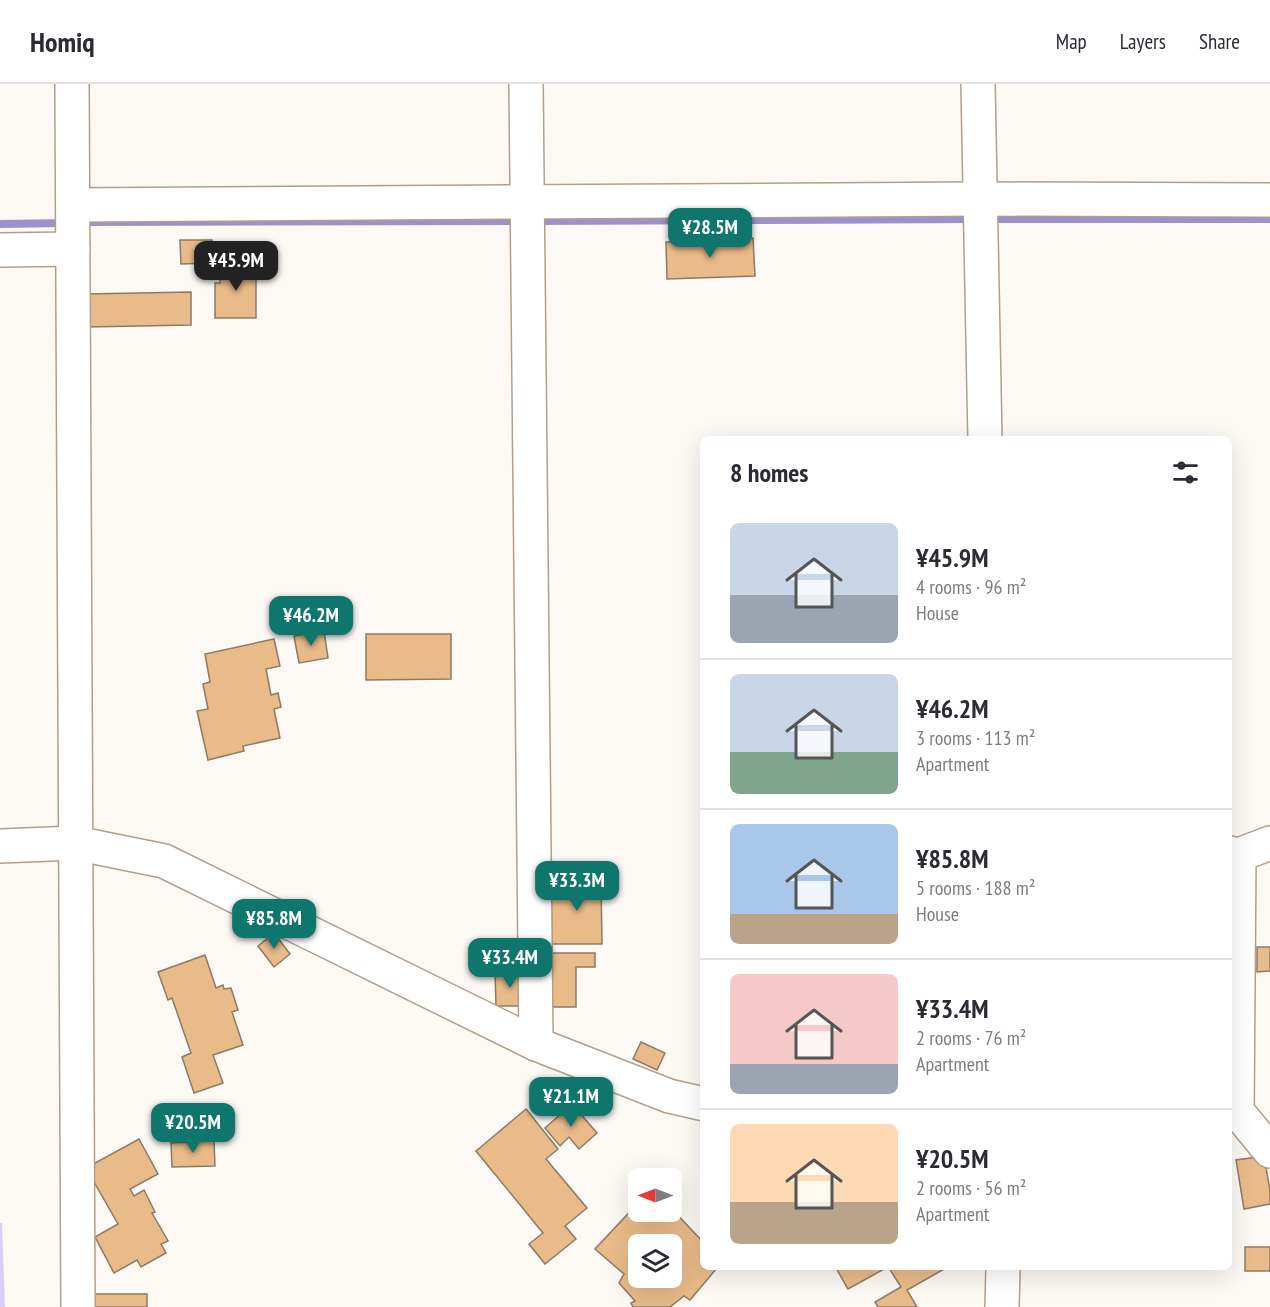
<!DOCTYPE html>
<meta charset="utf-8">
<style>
:root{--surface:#fff;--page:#f7f7f7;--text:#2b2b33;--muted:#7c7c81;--line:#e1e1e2;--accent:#0f766e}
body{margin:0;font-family:"PT Sans Narrow",sans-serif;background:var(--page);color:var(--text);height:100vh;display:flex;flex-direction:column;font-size:22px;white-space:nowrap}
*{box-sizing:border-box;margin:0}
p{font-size:20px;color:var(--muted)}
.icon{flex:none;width:33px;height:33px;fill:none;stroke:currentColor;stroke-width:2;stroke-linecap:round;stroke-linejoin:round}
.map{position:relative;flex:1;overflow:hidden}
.sheet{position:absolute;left:700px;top:352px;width:532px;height:834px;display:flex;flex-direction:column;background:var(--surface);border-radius:9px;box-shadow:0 6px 24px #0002}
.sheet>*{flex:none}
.needle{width:39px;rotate:270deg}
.tools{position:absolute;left:628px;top:1084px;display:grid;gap:12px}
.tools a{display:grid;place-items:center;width:54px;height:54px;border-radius:9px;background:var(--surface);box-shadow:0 6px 24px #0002;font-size:30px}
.price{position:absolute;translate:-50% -51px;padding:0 14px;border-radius:12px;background:var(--accent);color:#fff;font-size:20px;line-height:39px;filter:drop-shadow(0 2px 3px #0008)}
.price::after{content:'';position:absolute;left:50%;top:36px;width:18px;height:14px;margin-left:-9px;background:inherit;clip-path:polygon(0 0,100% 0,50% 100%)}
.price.selected{background:#222;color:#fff}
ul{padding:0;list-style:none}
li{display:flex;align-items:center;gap:18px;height:150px;padding:0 30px}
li+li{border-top:2px solid var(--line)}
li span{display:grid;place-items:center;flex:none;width:168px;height:120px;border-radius:9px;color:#555}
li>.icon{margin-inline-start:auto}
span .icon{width:72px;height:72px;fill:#fffc;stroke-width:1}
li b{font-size:26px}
h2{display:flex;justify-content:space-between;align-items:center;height:72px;padding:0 30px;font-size:26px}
header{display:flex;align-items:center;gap:36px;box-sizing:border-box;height:84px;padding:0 30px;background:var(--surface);border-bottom:2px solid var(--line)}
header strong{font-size:28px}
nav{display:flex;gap:33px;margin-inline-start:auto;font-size:21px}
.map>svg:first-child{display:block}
.green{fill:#d7d0fa}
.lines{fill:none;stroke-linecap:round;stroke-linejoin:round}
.stream{stroke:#9c91ca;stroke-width:8}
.building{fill:#e9bb89;stroke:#8c7a66;stroke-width:1.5;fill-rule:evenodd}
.minor-casing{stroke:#b29f8a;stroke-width:36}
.minor{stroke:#fff;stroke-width:33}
</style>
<header>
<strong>Homiq</strong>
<nav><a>Map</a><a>Layers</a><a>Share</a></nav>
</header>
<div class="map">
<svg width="1270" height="1223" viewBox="0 0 1270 1223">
<rect width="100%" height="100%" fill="#fcf8f4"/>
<path class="green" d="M0,1139h2l3,84h-5z"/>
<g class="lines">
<g class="stream">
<path d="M988,135h282"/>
<path d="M532,137l444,-2"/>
<path d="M79,138l441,-1"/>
<path d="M0,140l67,-1"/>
</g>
</g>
<g class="building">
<path d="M753,154l2,38 -88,3 -1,-37z"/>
<path d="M180,156h32l1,23 -32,1z"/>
<path d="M220,180h36v54h-41v-35h5z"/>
<path d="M191,208v33l-105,2 -1,-33z"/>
<path d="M324,547l4,27 -29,5 -5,-27z"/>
<path d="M366,550h85v45l-85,1z"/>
<path d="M274,555l6,27 -14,3 5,26 7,-2 3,14 -7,2 6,29 -37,8 1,5 -36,9 -11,-49 11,-2 -5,-25 7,-2 -5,-28z"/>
<path d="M601,796l1,64h-50l-1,-63z"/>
<path d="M274,849l16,21 -16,13 -16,-21z"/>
<path d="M1257,863h13v24l-13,1z"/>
<path d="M545,869h50v14h-19v40h-31z"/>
<path d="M205,871l11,33 7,-3 1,4 7,-1 7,22 -6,2 11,33 -30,10 10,28 -29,10 -12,-36 9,-4 -19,-55 -4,2 -10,-28z"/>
<path d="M495,888h28l1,34h-28z"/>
<path d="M641,958l24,11 -8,17 -24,-11z"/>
<path d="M572,1020l25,29 -18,16 -10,-12 -9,9 -15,-18z"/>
<path d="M526,1025l32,40 -12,10 41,49 -22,18 11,13 -31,25 -16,-20 14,-11 -67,-82z"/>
<path d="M139,1055l19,35 -28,15 4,7 10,-6 11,22 -3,1 16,28 -7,3 5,9 -25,14 -4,-7 -23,13 -19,-36 23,-13 -32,-56z"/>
<path d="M214,1057l1,25 -43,1 -1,-24z"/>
<path d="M1264,1072l6,34v14l-26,5 -8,-49z"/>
<path d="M639,1118v10h33v-3l32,34v25h13l-27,32 -6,-4 -14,11h-37l-2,-4 4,-2 -16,-18 5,-9 -29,-25zM639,1161h33v33h-33z"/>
<rect x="1245" y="1163" width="25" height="24"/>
<path d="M836,1184h50l-38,21z"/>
<path d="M889,1184h57l-39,22 10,17h-39l-3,-5 26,-15z"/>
<rect x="90" y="1210" width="57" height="13"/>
</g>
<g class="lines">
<g class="minor-casing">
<g id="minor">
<path d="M72,0l6,1223"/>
<path d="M526,0l10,960"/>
<path d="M978,0l7,356"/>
<path d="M73,121l907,-6 290,1"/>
<path d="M0,166l73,-1"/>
<path d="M0,762l75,-3 89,18 372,183 133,52 35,8"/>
<path d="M1230,769l9,2 31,-12"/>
<path d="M1239,771l-2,256 33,40"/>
<path d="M1002,1223l1,-39"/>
</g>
</g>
<use href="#minor" class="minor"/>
</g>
</svg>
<div class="tools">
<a><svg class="needle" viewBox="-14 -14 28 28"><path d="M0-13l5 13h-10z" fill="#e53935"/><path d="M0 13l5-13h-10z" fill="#7c7c81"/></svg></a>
<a><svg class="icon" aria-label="layers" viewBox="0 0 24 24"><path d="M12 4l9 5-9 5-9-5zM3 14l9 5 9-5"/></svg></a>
</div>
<b class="price" style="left:710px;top:175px">¥28.5M</b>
<b class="price selected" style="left:236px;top:208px">¥45.9M</b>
<b class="price" style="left:311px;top:563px">¥46.2M</b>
<b class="price" style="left:577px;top:828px">¥33.3M</b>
<b class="price" style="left:274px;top:866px">¥85.8M</b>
<b class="price" style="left:510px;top:905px">¥33.4M</b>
<b class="price" style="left:571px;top:1044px">¥21.1M</b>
<b class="price" style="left:193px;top:1070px">¥20.5M</b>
<section class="sheet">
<h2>8 homes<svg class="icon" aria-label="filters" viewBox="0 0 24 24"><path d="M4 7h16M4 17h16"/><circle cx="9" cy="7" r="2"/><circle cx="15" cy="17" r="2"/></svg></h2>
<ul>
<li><span style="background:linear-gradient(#c9d6e8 60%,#9aa5b1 0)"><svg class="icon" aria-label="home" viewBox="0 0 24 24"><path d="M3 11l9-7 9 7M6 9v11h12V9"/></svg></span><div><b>¥45.9M</b><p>4 rooms · 96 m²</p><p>House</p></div></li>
<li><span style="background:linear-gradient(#c9d6e8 65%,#7fa58c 0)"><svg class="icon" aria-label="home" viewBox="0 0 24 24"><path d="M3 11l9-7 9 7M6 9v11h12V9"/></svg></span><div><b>¥46.2M</b><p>3 rooms · 113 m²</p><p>Apartment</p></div></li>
<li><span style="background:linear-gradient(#a9c7e8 75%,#b9a48a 0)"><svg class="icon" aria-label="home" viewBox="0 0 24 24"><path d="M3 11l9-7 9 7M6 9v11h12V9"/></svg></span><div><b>¥85.8M</b><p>5 rooms · 188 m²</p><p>House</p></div></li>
<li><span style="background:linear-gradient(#f6c9c9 75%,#9aa5b1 0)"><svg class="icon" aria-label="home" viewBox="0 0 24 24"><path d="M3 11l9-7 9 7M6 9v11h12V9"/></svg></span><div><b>¥33.4M</b><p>2 rooms · 76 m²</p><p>Apartment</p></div></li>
<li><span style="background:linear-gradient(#ffd9b3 65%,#b9a48a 0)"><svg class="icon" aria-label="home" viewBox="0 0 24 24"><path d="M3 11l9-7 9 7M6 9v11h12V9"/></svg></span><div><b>¥20.5M</b><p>2 rooms · 56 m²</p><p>Apartment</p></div></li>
</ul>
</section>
</div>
